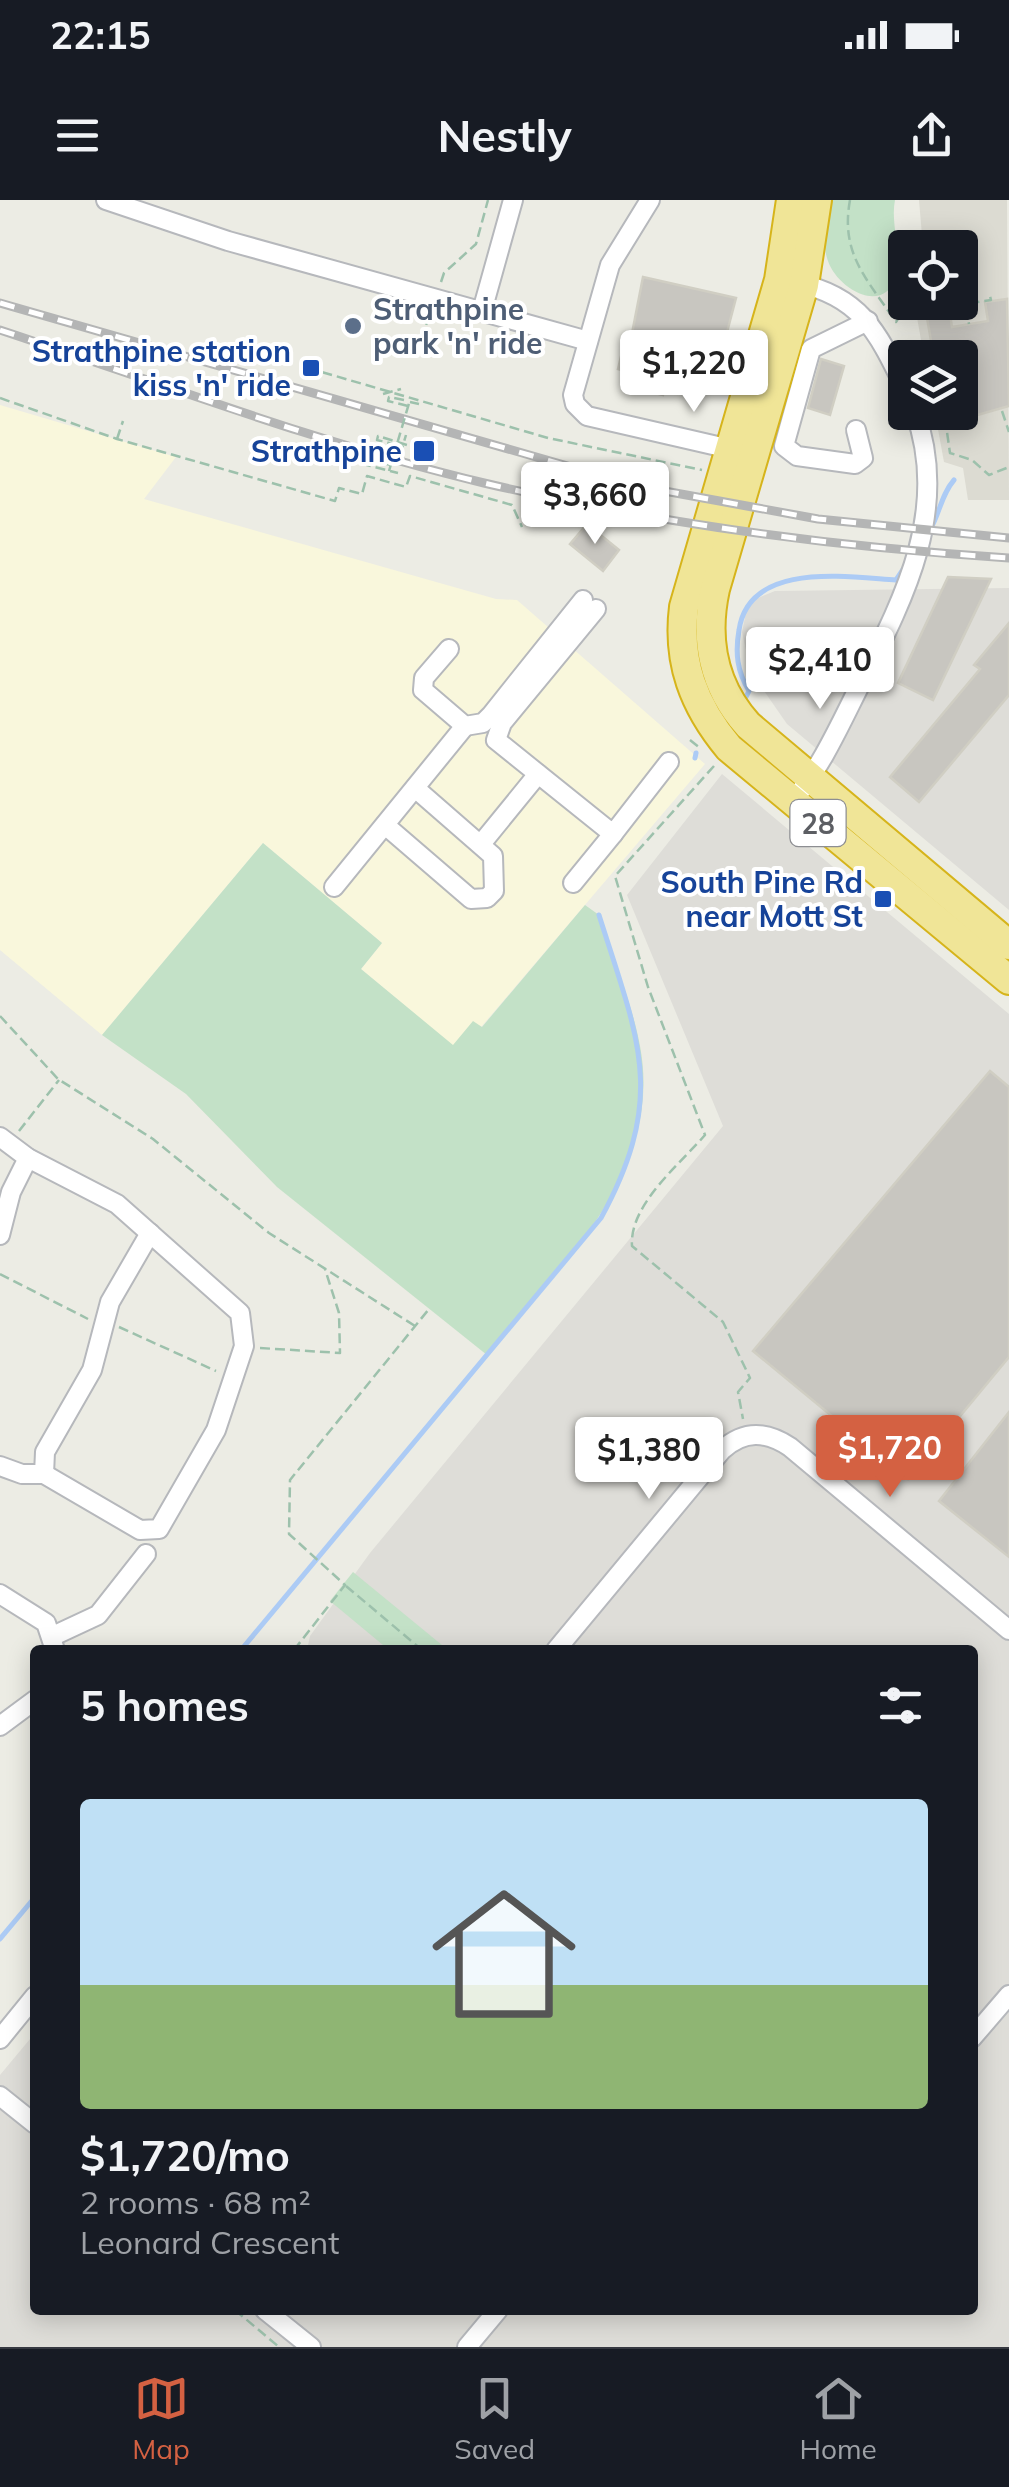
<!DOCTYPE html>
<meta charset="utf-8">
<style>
:root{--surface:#171b24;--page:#20242c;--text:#f1f3f6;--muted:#9ea1a6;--line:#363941;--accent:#d46142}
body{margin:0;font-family:Mulish,sans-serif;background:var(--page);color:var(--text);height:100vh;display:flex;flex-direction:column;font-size:38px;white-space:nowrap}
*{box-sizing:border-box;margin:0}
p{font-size:32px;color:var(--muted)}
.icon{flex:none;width:55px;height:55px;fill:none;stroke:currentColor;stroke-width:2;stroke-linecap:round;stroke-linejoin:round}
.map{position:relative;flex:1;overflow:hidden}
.sheet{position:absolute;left:30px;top:1445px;width:948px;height:670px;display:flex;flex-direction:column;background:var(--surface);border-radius:10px;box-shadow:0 5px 25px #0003}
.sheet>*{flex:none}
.fabs{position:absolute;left:888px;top:30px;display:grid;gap:20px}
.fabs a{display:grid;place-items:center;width:90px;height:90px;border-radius:10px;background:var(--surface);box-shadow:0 5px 25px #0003;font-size:50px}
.price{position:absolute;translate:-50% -85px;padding:0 22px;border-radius:10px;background:#fff;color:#222;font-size:32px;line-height:65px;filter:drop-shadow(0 2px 5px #0008)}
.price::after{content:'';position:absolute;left:50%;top:60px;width:30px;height:22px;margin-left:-15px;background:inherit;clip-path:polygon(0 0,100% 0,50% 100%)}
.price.selected{background:var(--accent);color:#fff}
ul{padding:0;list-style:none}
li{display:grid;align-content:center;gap:20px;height:530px;padding:0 50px}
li+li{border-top:2px solid var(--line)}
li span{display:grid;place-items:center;height:310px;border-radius:10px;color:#555}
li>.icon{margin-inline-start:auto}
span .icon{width:180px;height:180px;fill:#fffc;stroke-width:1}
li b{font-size:42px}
h2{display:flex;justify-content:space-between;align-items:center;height:120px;padding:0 50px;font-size:42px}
.status{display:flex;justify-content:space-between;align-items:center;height:70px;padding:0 50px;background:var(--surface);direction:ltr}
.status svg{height:28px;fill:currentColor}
header{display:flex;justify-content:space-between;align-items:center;height:130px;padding:0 50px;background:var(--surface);font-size:45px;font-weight:700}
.tab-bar{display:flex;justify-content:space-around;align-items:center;height:140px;border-top:2px solid var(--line);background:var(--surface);font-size:28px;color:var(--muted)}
.tab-bar a{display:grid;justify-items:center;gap:5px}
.tab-bar .selected{color:var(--accent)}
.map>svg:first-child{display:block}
.commercial{fill:#f9f7dc}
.industrial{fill:#deddd8}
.education{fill:#dcdbd2}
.green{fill:#c3e1c7}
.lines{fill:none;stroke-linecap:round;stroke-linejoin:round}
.stream{stroke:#accbf5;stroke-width:5}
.building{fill:#c8c6c0;stroke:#d0cec3;stroke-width:2.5}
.minor-casing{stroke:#b6b8bc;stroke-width:22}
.highway-casing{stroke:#d6b41b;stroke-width:32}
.path{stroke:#9dc1ac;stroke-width:2.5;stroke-dasharray:10 5;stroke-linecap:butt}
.minor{stroke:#fff;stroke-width:18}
.highway{stroke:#f0e597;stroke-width:28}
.rail-casing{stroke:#b4b5b5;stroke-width:9}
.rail{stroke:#fff;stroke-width:5;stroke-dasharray:15;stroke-linecap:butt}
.path-bridge{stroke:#9dc1ac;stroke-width:2.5;stroke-dasharray:10 5;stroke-linecap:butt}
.service-dot{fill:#5c6f8a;stroke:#fff;stroke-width:4}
.transit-dot{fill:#1a4fb4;stroke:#fff;stroke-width:4}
.labels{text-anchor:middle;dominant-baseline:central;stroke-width:8;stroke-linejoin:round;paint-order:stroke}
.shield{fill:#fff;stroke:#8d8e92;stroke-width:2.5}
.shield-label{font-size:28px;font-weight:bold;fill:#5c5e63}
.service-label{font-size:30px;font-weight:bold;fill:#4e5e75;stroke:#fff;text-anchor:start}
.transit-label{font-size:30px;font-weight:bold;fill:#164399;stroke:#fff;text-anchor:end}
</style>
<div class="status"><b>22:15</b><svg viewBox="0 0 49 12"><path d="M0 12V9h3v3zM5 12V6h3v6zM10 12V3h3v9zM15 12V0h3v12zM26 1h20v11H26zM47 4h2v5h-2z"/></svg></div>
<header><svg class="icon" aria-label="menu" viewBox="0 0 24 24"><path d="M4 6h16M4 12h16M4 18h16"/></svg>Nestly<svg class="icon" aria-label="share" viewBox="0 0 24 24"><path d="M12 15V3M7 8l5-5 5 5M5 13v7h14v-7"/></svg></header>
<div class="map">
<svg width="1009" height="2147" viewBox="0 0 1009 2147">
<rect width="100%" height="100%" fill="#ecece4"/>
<path class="commercial" d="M0,205l176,52 -32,42 352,100 21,1 188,164 -224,263 -8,-5 -20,24 -92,-77 21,-26 -119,-100 -161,192 -102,-85z"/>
<g class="industrial">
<path d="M1009,388v322l-222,-186 -36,-52 -9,-40 6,-30 27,-11z"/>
<path d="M722,574l287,240v1333h-1009v-272l35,-42v277h937v-660h-665l3,-14 60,-83 353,-427 -96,-231z"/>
</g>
<path class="education" d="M919,0h88l2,300h-41l-5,-32 -19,-6 -9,-49 25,-1v-54l-36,-1 -9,-51 45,-4v-54l-37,-1z"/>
<g class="green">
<path d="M829,0h66c-5,25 8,53 1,77 -13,39 -59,11 -68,-16 -7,-19 -2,-41 1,-61z"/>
<path d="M263,643l119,100 -21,26 92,76 20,-24 9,6 103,-122 14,10c13,43 33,87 41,131 24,127 -81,222 -153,309l-210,-168 -91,-93 -84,-59z"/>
<path d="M353,1372l95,78h-59l-59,-49z"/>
</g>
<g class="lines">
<g class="stream">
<path d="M930,330c10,-17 11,-35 24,-50"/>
<path d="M746,497l3,-6c-12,-20 -14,-38 -10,-61 10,-69 108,-53 157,-50l8,-12"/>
<path d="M695,558l1,-5"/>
<path d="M241,1450l360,-432c67,-123 37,-179 -2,-303"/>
<path d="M0,1739l35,-42"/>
</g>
</g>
<g class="building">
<path d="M643,77l93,21 -20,76 -46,-10 -7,31 -29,-7 3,-14 -19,-5 4,-17 6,2z"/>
<path d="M1007,99l2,107 -49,14v-62h-26l-8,-46 23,-4 3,19 36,-6 -3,-19z"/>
<path d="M821,159l23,7 -14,49 -22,-7z"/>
<path d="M587,324l32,26 -16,21 -33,-27z"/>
<path d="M948,377l43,2 -58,121 -35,-17z"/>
<path d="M1009,423v72l-90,107 -29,-25 90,-108 -6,-4z"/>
<path d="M990,871l19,16v270l-101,122 -155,-128z"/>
<path d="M1009,1212v145l-70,-56z"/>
</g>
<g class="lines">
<g class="minor-casing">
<g id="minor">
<path d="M106,0l122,41 360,100"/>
<path d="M650,0l-40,65 -37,130 2,9 12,12 152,35"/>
<path d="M797,83c64,13 81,50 108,105"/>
<path d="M482,111l31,-111"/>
<path d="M856,230l7,28 -8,6 -58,-8 -13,-10 27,-97 57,-28"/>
<path d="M596,409l-94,114 -6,17 117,94 56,-72"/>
<path d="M449,449l-25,29 -1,12 42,36 18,-3 8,-8 92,-115"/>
<path d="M792,602c29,-35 46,-73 66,-113 44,-87 93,-177 57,-277"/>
<path d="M385,625l86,74 16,-1 7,-7 -1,-35 -78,-68"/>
<path d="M481,644l57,-70"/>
<path d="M573,683l40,-49"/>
<path d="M334,687l131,-161"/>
<path d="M0,937l28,21 89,46 123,109 4,33 -28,84 -57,99 -19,1 -96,-56h-22l-22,-8"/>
<path d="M0,1035l11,-43 17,-34"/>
<path d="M44,1274l1,-22 47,-82 18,-68 40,-69"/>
<path d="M0,1394l46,29 9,27"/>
<path d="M53,1436l45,-21 48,-61"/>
<path d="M556,1450l166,-200c22,-20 44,-19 68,-3l219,183"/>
<path d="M0,1526l35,-26"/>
<path d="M972,1838l37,-43"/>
<path d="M0,1839l35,-43"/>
<path d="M0,1896l35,28"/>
<path d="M265,2110l46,37"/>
<path d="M467,2147l31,-37"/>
</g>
</g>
<g class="highway-casing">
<g id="highway">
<path d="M791,0l-12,80 -95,327c-7,55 10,99 45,141l280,232"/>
<path d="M817,0l-13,85 -89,304c-11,50 -2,97 33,136l261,220"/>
</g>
</g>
<g class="path">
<path d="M850,0c-10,54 17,79 46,122l12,-20"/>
<path d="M960,78l9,46"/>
<path d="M441,82l3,-9 32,-29 12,-44"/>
<path d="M931,102l1,7 59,-9 -1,-4"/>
<path d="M421,139l8,-22"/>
<path d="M308,168l240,70 154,32"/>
<path d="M383,194l18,-5"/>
<path d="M0,198l117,41 218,62 4,-13 23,6 5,-18 39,11 4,-11 102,29 10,22"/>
<path d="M404,200l-15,-3 -1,4 20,5"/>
<path d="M410,202l9,2"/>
<path d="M1002,211l7,21"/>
<path d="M945,218l5,35 22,7 17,15 20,-8"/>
<path d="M117,239l6,-18"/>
<path d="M397,245l-20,-5 1,-4 29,9"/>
<path d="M400,255l6,-20"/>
<path d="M391,265l-26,-6 -2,5 35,9"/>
<path d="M690,540l10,8"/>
<path d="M714,566l-99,110 33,111 57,148c-25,29 -76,70 -73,111l91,76 27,56 -12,14 5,27"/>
<path d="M0,816l58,63 95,60 116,94 146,93"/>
<path d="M19,931l40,-51"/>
<path d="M0,1074l88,45"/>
<path d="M119,1127l97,44"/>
<path d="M260,1148l80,5 -1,-40 -14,-44"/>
<path d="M346,1386l76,64"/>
<path d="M294,1450l51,-65 -56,-51 1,-54 139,-171"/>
<path d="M235,2110l44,37"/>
</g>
<use href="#minor" class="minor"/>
<use href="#highway" class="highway"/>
<g class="rail-casing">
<g id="rail">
<path d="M0,103l637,183 181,33 191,19"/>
<path d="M0,130c160,53 320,114 484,153 171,40 350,64 525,75"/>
</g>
</g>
<use href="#rail" class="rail"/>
<path class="path-bridge" d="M389,271l21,-71"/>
</g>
<circle class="service-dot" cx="353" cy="126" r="10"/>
<g class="transit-dot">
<rect x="301" y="158" width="20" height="20" rx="5"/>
<rect x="412" y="239" width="24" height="24" rx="5"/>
<rect x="873" y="689" width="20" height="20" rx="5"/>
</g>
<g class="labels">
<rect class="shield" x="790.5" y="600" width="55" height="46" rx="8"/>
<g class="shield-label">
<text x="818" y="623">28</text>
</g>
<g class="service-label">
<text x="373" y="109">Strathpine<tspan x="373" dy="34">park 'n' ride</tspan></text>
</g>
<g class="transit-label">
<text x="291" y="151">Strathpine station<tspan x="291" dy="34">kiss 'n' ride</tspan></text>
<text x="402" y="251">Strathpine</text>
<text x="863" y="682">South Pine Rd<tspan x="863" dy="34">near Mott St</tspan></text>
</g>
</g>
</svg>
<div class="fabs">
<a><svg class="icon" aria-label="locate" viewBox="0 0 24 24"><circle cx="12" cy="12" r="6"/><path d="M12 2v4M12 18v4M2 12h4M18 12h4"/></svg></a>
<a><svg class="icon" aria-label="layers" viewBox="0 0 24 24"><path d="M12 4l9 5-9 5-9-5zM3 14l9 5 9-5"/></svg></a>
</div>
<b class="price" style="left:694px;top:215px">$1,220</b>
<b class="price" style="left:595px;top:347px">$3,660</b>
<b class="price" style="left:820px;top:512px">$2,410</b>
<b class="price selected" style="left:890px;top:1300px">$1,720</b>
<b class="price" style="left:649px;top:1302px">$1,380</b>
<section class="sheet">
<h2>5 homes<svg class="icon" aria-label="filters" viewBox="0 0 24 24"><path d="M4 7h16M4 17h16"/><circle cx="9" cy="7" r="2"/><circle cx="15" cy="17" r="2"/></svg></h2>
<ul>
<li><span style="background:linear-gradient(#bfe0f5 60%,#8fb573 0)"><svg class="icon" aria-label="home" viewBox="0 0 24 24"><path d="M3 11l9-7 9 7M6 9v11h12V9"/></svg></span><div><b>$1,720/mo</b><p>2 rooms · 68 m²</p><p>Leonard Crescent</p></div></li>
</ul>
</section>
</div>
<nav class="tab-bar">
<a class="selected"><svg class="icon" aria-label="map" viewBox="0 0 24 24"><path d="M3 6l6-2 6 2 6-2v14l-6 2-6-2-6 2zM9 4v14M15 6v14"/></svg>Map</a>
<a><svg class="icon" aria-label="saved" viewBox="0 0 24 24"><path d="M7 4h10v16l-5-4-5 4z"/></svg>Saved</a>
<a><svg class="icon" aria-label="home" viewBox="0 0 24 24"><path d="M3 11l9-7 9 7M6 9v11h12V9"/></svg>Home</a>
</nav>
